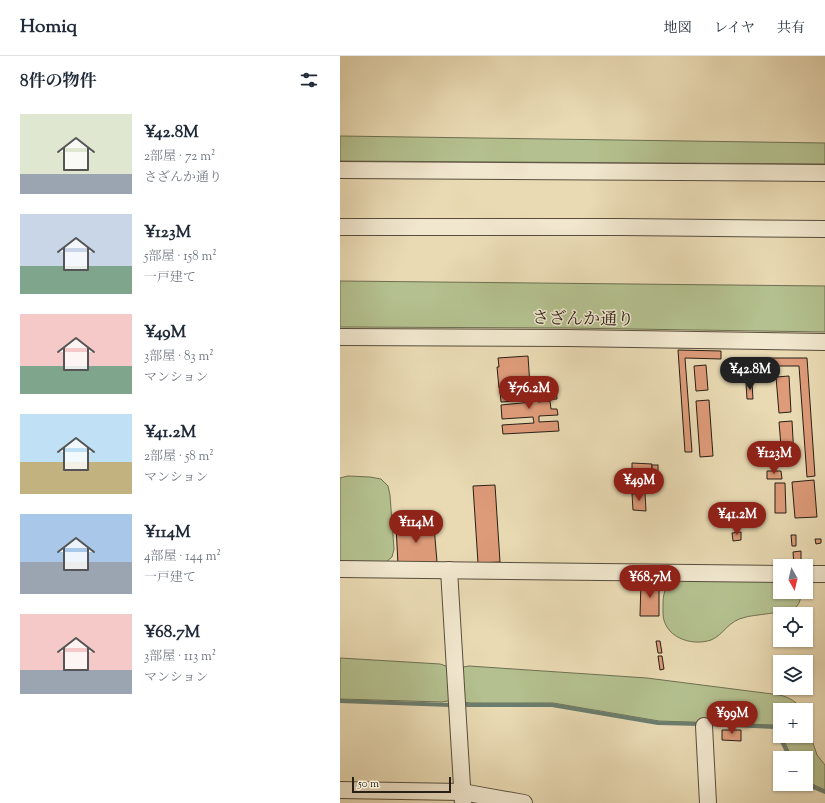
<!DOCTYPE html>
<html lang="ja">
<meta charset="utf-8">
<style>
:root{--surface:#fff;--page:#f6f6f7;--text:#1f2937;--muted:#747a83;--line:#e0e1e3;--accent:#8f2418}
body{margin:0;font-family:"Sorts Mill Goudy","Noto Serif JP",serif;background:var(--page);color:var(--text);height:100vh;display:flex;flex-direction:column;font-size:15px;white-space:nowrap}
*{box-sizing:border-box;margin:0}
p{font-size:13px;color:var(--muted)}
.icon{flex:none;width:22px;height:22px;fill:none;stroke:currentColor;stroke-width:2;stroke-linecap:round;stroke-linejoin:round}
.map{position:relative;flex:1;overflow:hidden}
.side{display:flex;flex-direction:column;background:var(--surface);width:340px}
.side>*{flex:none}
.needle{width:26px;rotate:172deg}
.tools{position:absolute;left:433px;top:503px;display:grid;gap:8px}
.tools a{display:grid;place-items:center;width:40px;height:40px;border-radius:0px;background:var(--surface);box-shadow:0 1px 3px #0004;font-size:20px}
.scale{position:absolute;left:12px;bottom:10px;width:99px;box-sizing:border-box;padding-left:4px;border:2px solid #271f16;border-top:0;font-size:11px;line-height:14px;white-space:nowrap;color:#271f16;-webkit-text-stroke:3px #f1e7ce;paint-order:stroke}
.price{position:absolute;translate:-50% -34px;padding:0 9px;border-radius:14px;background:var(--accent);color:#fff;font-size:13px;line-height:26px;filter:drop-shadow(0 1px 2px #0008)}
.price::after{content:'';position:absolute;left:50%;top:24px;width:12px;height:9px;margin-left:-6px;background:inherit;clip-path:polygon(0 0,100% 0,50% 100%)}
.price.current{background:#222;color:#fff}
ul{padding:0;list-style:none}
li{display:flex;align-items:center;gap:12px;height:100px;padding:0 20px}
li span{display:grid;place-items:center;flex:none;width:112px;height:80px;border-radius:0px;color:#555}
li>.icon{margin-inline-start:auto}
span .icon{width:48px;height:48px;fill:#fffc;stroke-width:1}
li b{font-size:17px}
h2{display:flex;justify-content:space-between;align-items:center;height:48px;padding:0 20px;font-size:17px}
header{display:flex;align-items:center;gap:24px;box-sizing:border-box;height:56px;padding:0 20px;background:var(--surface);border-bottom:1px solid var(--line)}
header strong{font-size:19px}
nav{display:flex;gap:22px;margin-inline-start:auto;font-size:14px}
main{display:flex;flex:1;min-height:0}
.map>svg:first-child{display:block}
.green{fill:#b4c08f;stroke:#6e7052}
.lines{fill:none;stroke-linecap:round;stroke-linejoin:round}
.stream{stroke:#6b7d6e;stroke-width:4}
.building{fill:#de9b79;stroke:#271f16}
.minor-casing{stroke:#584e3d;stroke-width:18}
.minor{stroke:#f1e7ce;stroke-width:16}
.labels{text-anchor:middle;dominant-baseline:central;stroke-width:3;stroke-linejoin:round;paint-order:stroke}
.street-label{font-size:17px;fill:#271f16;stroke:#f1e7ce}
</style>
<header>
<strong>Homiq</strong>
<nav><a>地図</a><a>レイヤ</a><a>共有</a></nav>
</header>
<main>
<section class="side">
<h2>8件の物件<svg class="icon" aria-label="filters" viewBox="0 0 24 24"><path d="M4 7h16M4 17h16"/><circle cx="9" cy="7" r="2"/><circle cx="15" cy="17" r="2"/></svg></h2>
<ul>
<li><span style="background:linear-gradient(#dfe7d0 75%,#9aa5b1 0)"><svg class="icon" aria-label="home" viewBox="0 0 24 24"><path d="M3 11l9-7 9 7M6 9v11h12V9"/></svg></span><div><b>¥42.8M</b><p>2部屋 · 72 m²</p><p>さざんか通り</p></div></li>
<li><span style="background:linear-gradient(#c9d6e8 65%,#7fa58c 0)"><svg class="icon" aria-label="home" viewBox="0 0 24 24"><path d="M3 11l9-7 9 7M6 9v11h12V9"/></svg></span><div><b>¥123M</b><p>5部屋 · 158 m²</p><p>一戸建て</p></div></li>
<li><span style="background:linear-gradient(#f6c9c9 65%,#7fa58c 0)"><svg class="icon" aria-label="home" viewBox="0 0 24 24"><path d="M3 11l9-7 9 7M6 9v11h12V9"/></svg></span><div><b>¥49M</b><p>3部屋 · 83 m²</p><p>マンション</p></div></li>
<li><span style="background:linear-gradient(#bfe0f5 60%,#c2b280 0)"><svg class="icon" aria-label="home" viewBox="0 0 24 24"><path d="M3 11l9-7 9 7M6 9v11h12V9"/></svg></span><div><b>¥41.2M</b><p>2部屋 · 58 m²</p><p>マンション</p></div></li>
<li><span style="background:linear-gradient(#a9c7e8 60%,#9aa5b1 0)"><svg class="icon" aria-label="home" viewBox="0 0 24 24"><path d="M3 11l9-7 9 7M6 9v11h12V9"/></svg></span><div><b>¥114M</b><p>4部屋 · 144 m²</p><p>一戸建て</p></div></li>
<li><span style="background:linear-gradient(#f6c9c9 70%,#9aa5b1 0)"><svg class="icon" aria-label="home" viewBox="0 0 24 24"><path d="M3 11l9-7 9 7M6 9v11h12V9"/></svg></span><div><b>¥68.7M</b><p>3部屋 · 113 m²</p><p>マンション</p></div></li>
</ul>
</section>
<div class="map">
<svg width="485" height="747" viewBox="0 0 485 747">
<rect width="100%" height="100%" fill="#e9dab3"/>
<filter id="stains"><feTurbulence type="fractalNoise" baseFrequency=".005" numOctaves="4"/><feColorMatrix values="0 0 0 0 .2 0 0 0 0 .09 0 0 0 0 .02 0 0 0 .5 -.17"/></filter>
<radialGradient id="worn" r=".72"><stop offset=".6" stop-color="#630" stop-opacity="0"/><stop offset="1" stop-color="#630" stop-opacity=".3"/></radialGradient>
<g class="green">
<path d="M0,80l485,7v21l-485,-3z"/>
<path d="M0,225l485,5v46l-258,-4 -227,-1z"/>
<path d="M8,420l22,1 11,2 7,7 2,9 4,54 -2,8 -7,6 -45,2v-87z"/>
<path d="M440,522v14h21c0,5 -1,11 -4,14 -8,7 -39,8 -51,11 -19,4 -21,17 -35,23 -21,7 -48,-4 -48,-27 0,-15 -1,-23 10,-34z"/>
<path d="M0,602l100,6 6,2 3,4 2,28 -3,3 -6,1 -102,-3z"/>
<path d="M129,610l178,12 133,17c10,3 16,6 22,15h-22v23l-2,-5 -5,-3 -114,-4 -106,-18h-83l-6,-1 -5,-31 4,-4z"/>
<path d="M466,666l11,33 8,10v25l-19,-9v-23h-14l-10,-22h24z"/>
</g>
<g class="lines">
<g class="stream">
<path d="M0,645l110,4"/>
<path d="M122,649h90l106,18 43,1"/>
<path d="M368,668l67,3 15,31"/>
<path d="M466,728l19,8"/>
</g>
</g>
<g class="building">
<path d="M338,294l43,1v8l-36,-1 7,94h-7z"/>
<path d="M188,300l2,30 -31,2 -2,-21h2l-1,-9z"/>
<path d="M425,302h42l8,118 -8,1 -8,-111h-34z"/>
<path d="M366,309l2,25 -12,1 -2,-25z"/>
<path d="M449,320l2,36 -12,1 -3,-36z"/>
<path d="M406,327h6l1,16h-6z"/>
<path d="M216,332l1,11 -19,1v2l12,-1 1,8h6l1,6 -19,1v6l19,-1 1,10 -56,3 -1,-9 32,-2 -1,-6 -31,2 -1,-14 31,-3v-2l-31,2 -1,-11z"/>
<path d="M369,344l4,56 -13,1 -4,-56z"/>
<path d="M452,365l2,36 -12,1 -3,-36z"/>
<path d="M292,407l20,1v9h-20z"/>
<rect x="312" y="409" width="6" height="6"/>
<path d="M427,415h14l1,8h-15z"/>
<path d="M474,424l3,37 -22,1 -3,-36z"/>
<path d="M435,427h10l1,30h-11z"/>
<path d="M155,429l5,77 -22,1 -5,-77z"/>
<path d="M305,437l1,18 -13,-1 -1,-16z"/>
<path d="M77,467v4l17,-1 3,36 -39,3 -2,-40z"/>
<path d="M401,476v8l-8,1 -1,-8z"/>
<path d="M451,479h5v11h-4z"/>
<path d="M475,483h6v4l-5,1z"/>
<path d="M461,495v15h-7l-1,-14z"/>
<path d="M301,525h18v35h-19z"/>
<path d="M316,585h4l2,12h-4z"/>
<path d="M318,600h4l2,13 -4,1z"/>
<path d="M382,674h19v11l-19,-1z"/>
</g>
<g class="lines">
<g class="minor-casing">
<g id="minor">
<path d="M0,114l485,3"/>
<path d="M0,171h282l203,2"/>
<path d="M0,281l227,1 258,4"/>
<path d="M0,513l440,5"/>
<path d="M109,514l14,233"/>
<path d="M466,518h19"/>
<path d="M364,670l4,77"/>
<path d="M0,734l122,2 62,11"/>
</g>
</g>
<use href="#minor" class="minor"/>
</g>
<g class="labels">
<g class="street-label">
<text transform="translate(243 264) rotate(1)">さざんか通り</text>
</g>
</g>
<rect width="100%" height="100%" filter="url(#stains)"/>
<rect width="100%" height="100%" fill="url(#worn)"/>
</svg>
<div class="tools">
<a><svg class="needle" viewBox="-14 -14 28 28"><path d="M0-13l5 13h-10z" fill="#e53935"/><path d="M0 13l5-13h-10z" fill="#747a83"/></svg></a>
<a><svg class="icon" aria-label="locate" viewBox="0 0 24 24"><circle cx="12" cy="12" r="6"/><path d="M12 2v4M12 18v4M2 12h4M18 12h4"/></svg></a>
<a><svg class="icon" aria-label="layers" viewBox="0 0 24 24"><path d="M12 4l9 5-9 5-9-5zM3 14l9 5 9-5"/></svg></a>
<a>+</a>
<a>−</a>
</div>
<div class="scale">50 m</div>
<b class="price current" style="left:410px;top:335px">¥42.8M</b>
<b class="price" style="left:189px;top:354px">¥76.2M</b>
<b class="price" style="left:434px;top:419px">¥123M</b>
<b class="price" style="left:299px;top:446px">¥49M</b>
<b class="price" style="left:397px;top:480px">¥41.2M</b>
<b class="price" style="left:76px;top:488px">¥114M</b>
<b class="price" style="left:310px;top:543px">¥68.7M</b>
<b class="price" style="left:392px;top:679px">¥99M</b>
</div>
</main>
